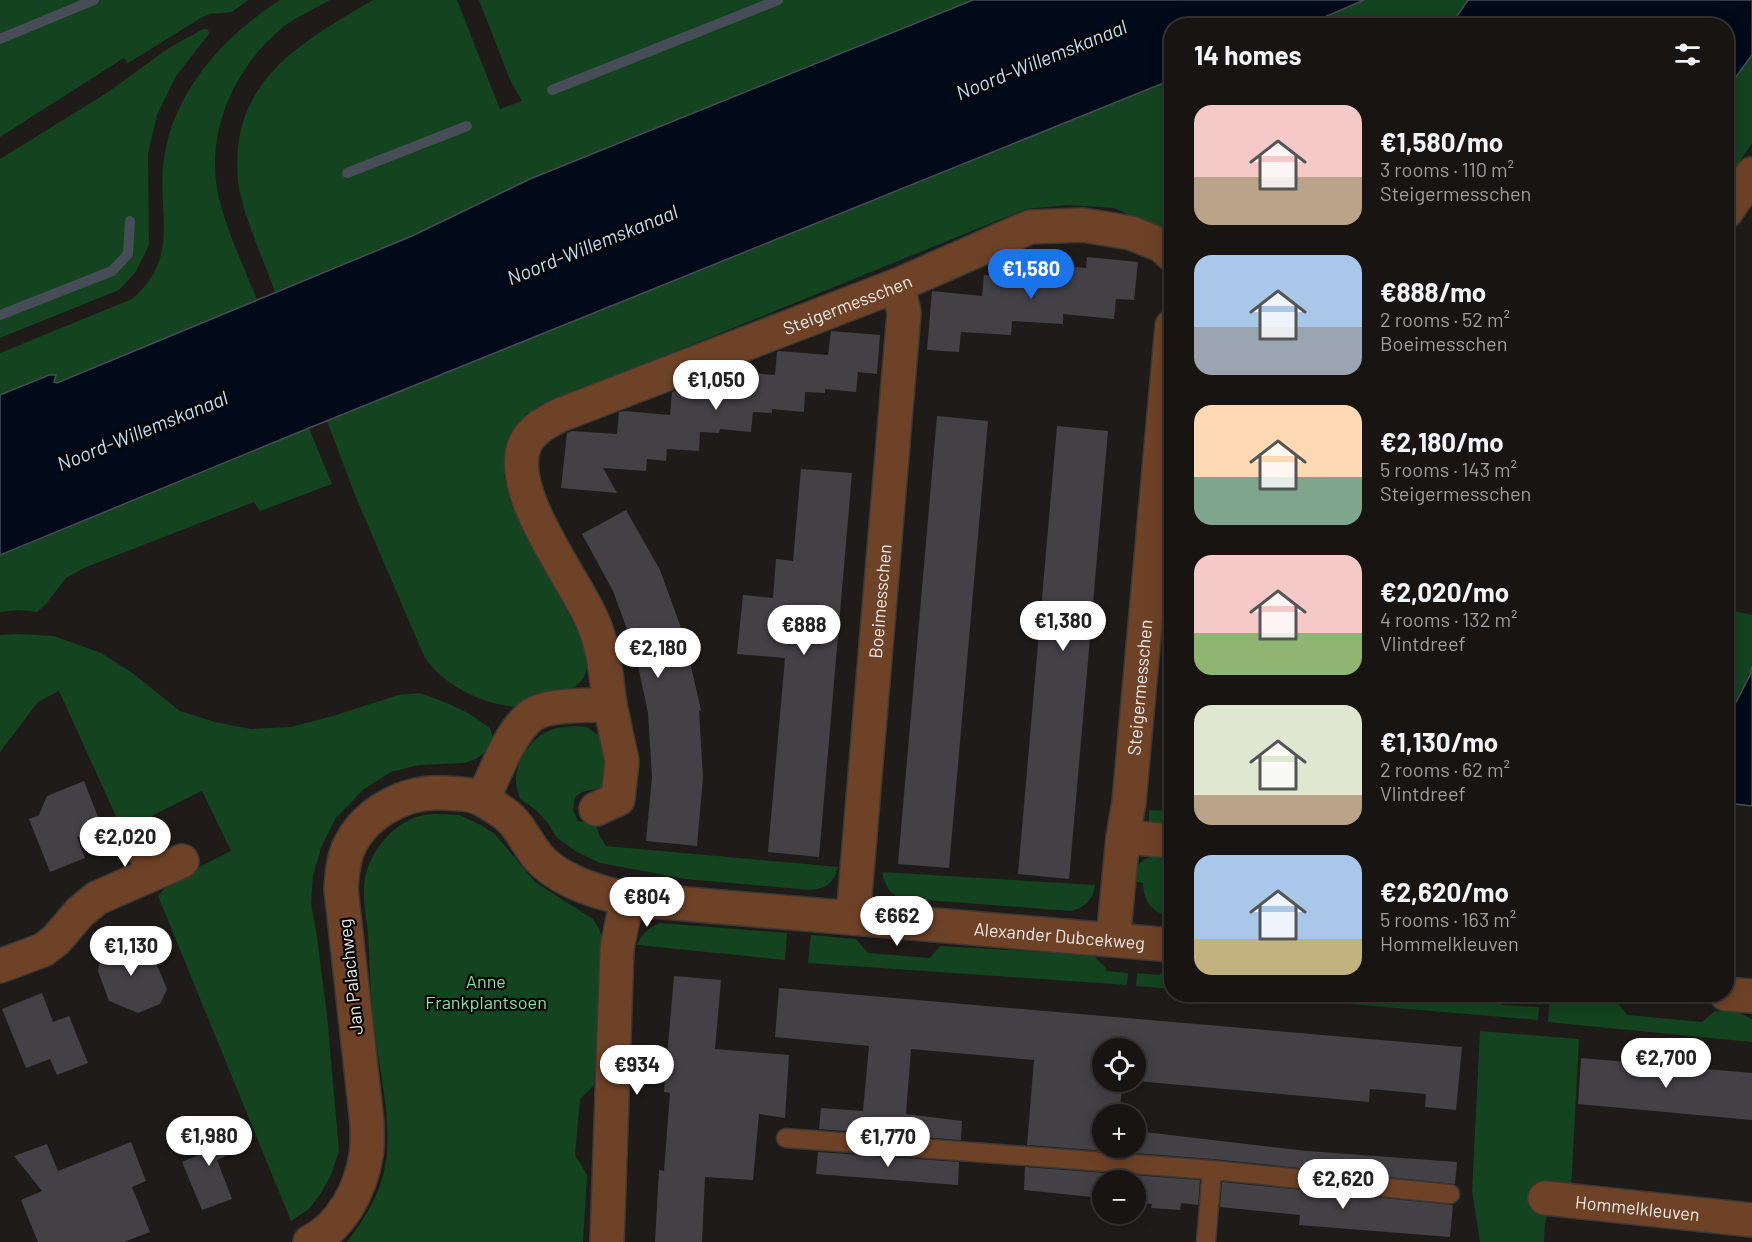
<!DOCTYPE html>
<meta charset="utf-8">
<style>
:root{--surface:#171412;--page:#201d1b;--text:#f1f3f6;--muted:#9e9e9f;--line:#363332;--accent:#1a73e8}
body{margin:0;font-family:Barlow,sans-serif;background:var(--page);color:var(--text);height:100vh;display:flex;flex-direction:column;font-size:22px;white-space:nowrap}
*{box-sizing:border-box;margin:0}
p{font-size:20px;color:var(--muted)}
.icon{flex:none;width:33px;height:33px;fill:none;stroke:currentColor;stroke-width:2;stroke-linecap:round;stroke-linejoin:round}
.map{position:relative;flex:1;overflow:hidden}
.drawer{position:absolute;left:1164px;top:18px;width:570px;height:984px;display:flex;flex-direction:column;background:var(--surface);border-radius:24px;box-shadow:0 3px 15px #0003,0 0 0 2px var(--line)}
.drawer>*{flex:none}
.fabs{position:absolute;left:1092px;top:1038px;display:grid;gap:12px}
.fabs a{display:grid;place-items:center;width:54px;height:54px;border-radius:50%;background:var(--surface);box-shadow:0 3px 15px #0003,0 0 0 2px var(--line);font-size:30px}
.price{position:absolute;translate:-50% -51px;padding:0 14px;border-radius:21px;background:#fff;color:#222;font-size:20px;line-height:39px;filter:drop-shadow(0 2px 3px #0008)}
.price::after{content:'';position:absolute;left:50%;top:36px;width:18px;height:14px;margin-left:-9px;background:inherit;clip-path:polygon(0 0,100% 0,50% 100%)}
.price.selected{background:var(--accent);color:#fff}
ul{padding:0;list-style:none}
li{display:flex;align-items:center;gap:18px;height:150px;padding:0 30px}
li span{display:grid;place-items:center;flex:none;width:168px;height:120px;border-radius:18px;color:#555}
li>.icon{margin-inline-start:auto}
span .icon{width:72px;height:72px;fill:#fffc;stroke-width:1}
li b{font-size:26px}
h2{display:flex;justify-content:space-between;align-items:center;height:72px;padding:0 30px;font-size:26px}
.map>svg:first-child{display:block}
.green{fill:#13431f}
.water{fill:#000a19;stroke:#474d57;stroke-width:1.5}
.lines{fill:none;stroke-linecap:round;stroke-linejoin:round}
.stream{stroke:#474d57;stroke-width:10}
.building{fill:#434146}
.service-casing{stroke:#3c3835;stroke-width:21}
.minor-casing{stroke:#3c3835;stroke-width:36}
.tertiary-casing{stroke:#3c3835;stroke-width:36}
.service{stroke:#6e4227;stroke-width:18}
.minor{stroke:#6e4227;stroke-width:33}
.tertiary{stroke:#6e4227;stroke-width:33}
.labels{text-anchor:middle;dominant-baseline:central;stroke-width:4.5;stroke-linejoin:round;paint-order:stroke}
.street-label{font-size:18px;fill:#edeae8;stroke:#080605}
.park-label{font-size:18px;fill:#8ae199;stroke:#080605}
.water-label{font-size:20px;font-style:italic;fill:#bbdef9;stroke:#080605}
</style>
<div class="map">
<svg width="1752" height="1242" viewBox="0 0 1752 1242">
<rect width="100%" height="100%" fill="#1f1b18"/>
<g class="green">
<path d="M0,0h248l-16,12 -22,2 -9,4 -73,45 -4,-5 -124,79z"/>
<path d="M280,0h50c-16,9 -33,17 -47,27 -6,5 -11,11 -17,16 -41,43 -62,104 -45,163 9,32 24,63 36,94l-200,83 -3,-1 -54,13v-42l132,-54c50,-43 24,-86 32,-141 10,-68 60,-122 116,-158z"/>
<path d="M373,0h84l43,109 22,-8 -12,-21 -31,-80h494l-443,179 -118,57 -137,56c-11,-32 -34,-80 -37,-112 -9,-99 62,-137 135,-180z"/>
<path d="M1364,0h104l-17,25h-145z"/>
<path d="M203,29h5l1,5 -33,42 -19,39 -9,39 1,91 -14,28 -16,17 -119,48v-179l105,-65 64,-46z"/>
<path d="M1752,55v88l-25,37v-91z"/>
<path d="M1171,80l1,109 -5,24v18l-53,-23 -47,-3 -41,4 -470,191 -30,14 -17,21 -4,16 -1,24 6,27 70,134c3,10 9,25 6,36 -3,12 -17,19 -28,23 -9,3 -20,9 -30,11 -35,5 -86,-20 -104,-50l-69,-161 -28,-74z"/>
<path d="M309,428l23,56 -72,27 -6,-9 -170,66 -18,10 -20,26 -9,8 -18,-2 -19,2v-57z"/>
<path d="M1726,609l26,6v51l-2,9 -19,37 -4,5z"/>
<path d="M18,634l36,2 47,17 30,19 49,39 35,11 36,7 40,-2 42,-11 65,-21 22,-2 27,10 23,11 20,14 3,11 -5,11 -12,9 -11,4 -46,2 -28,7 -27,17 -29,30 -14,29 -8,28 -2,28 5,26 11,85 12,136 -8,24 -10,18 -12,16 -18,12 -133,-325 13,-15 60,-30 -29,-60 -49,24 -10,23 -18,-2 -66,-145 -21,11 -38,50v-117z"/>
<path d="M573,726l14,1 14,10 9,25 -6,25 -22,5 -7,5 -2,13 5,11 18,3 3,11 7,11 232,21c-5,17 -11,21 -27,23l-126,-11 -85,-16 -23,-11 -21,-15 -8,-14 -12,-13 -16,-11c-2,-6 -4,-12 -4,-19 0,-21 17,-45 38,-51 6,-2 13,-2 19,-3z"/>
<path d="M1149,810l22,1v19l-22,-7z"/>
<path d="M442,814l17,1 22,10 14,9 40,48 58,37 5,8 6,14 -10,144 -14,14 -5,56 12,20 -4,67h-236c21,-27 37,-55 40,-90 3,-44 -9,-88 -14,-132 -3,-29 -3,-58 -5,-87 -2,-18 -7,-41 -2,-59 6,-25 29,-52 54,-58 7,-2 15,-2 22,-2z"/>
<path d="M1163,854h8v63c-19,-5 -27,-14 -28,-34l-10,-2c3,-21 11,-23 30,-27z"/>
<path d="M882,872l213,13c-1,14 -11,23 -24,26l-172,-13c-11,-7 -14,-13 -17,-26z"/>
<path d="M660,923l127,10 -2,27 -148,-15c5,-12 11,-17 23,-22z"/>
<path d="M811,935l45,4 12,14 62,5 10,-12 153,9 13,13v3l22,2 -1,12 -319,-22z"/>
<path d="M1171,964v25l-35,-3 1,-13 22,2z"/>
<path d="M1236,995h104l-1,8z"/>
<path d="M1349,995l130,-1 24,2 -1,9 37,2 -1,13 -189,-16z"/>
<path d="M1550,995l67,7 10,13 75,7 13,-11 23,1 14,7v23l-204,-20z"/>
<path d="M1480,1031l99,8 -8,151c-24,18 -26,22 -27,52h-64l-8,-51z"/>
</g>
<g class="water">
<path d="M973,0h391l-58,25 -134,1 -1,54 -862,348 -309,127v-160l49,-20h7l-2,7 3,1 355,-147 118,-57z"/>
<path d="M1468,0h284v55l-25,34 -1,-63 -275,-1z"/>
<path d="M1752,666v140l-25,-3v-86l4,-5 19,-37z"/>
</g>
<g class="lines">
<g class="stream">
<path d="M0,39l94,-39"/>
<path d="M552,90l226,-90"/>
<path d="M347,173l120,-47"/>
<path d="M0,315l112,-44 16,-17 2,-33"/>
</g>
</g>
<g class="building">
<path d="M1087,257l51,5 -4,38 -18,-1 -2,20 -51,-5v10l-51,-3 -1,14 -50,-3 -2,20 -32,-2 5,-59 50,5 2,-21 51,4 1,-16 50,5z"/>
<path d="M831,331l49,4 -3,39 -19,-2 -2,20 -31,-3v4l-20,-1 -1,20 -32,-3v4l-19,-1 -2,20 -31,-3 -1,4 -19,-1 -1,19 -32,-2 -1,12 -19,-2 -1,12 -43,-3 14,25 -56,-5 6,-55 5,-2 45,3 2,-22 5,-1 46,4 2,-23 3,-1 47,4 2,-23 3,-1 48,4 2,-23 2,-1 49,4z"/>
<path d="M937,416l51,5 -39,447 -51,-4z"/>
<path d="M1057,426l51,5 -39,448 -51,-5z"/>
<path d="M801,469l51,4 -33,384 -51,-5 17,-194 -48,-4 6,-59 30,3 3,-39 17,2z"/>
<path d="M626,510l34,60 24,66 17,74 -2,1 4,66 -6,69 -51,-5 6,-64 -4,-64 -13,-62 -22,-60 -31,-57z"/>
<path d="M84,781l18,46 -25,10 8,21 -35,14 -21,-53 10,-4 8,-19z"/>
<path d="M128,940l25,16 14,33 -7,15 -22,9 -29,-12 -11,-30 3,-20z"/>
<path d="M674,976l47,4 -6,69 74,6 -4,63 -26,-4 -6,66 -48,-3 -3,65h-47l4,-72 5,1 6,-78 -6,-1z"/>
<path d="M779,988l683,59 -6,63 -31,-3 1,-13 -56,-5 -1,13 -233,-21v-33h-34v34h21l-4,32h-17v34h34v-17l171,20 150,11 -2,22 -242,-25 -186,-14 7,-85 -123,-11 -5,65 56,7 -1,19 -142,-11 2,-21 42,3 6,-65 -94,-9z"/>
<path d="M42,993l11,29 16,-6 19,47 -31,12 -7,-16 -24,9 -24,-59z"/>
<path d="M1581,1058l171,15v47l-174,-16z"/>
<path d="M221,1123l11,31 -15,6 15,39 -30,11 -20,-48 17,-7 -8,-20z"/>
<path d="M131,1142l15,39 -14,6 18,45 -26,10h-86l-17,-42 21,-9 -28,-35 33,-12 11,27z"/>
<path d="M818,1152l141,10 -1,23 -142,-11z"/>
<path d="M1025,1167l175,13 -2,25 -17,-2 -1,7 -29,-2 1,-4 -16,-2v-22h-34v18l-78,-8z"/>
<path d="M1222,1182l231,23 -3,32 -151,-12 1,-10 -80,-8z"/>
</g>
<g class="lines">
<g class="service-casing">
<g id="service">
<path d="M786,1138l426,32 238,24"/>
<path d="M1206,1242l6,-72"/>
</g>
</g>
<g class="minor-casing">
<g id="minor">
<path d="M1726,212l26,-38"/>
<path id="s1" d="M483,799c12,-25 27,-68 49,-84 16,-11 59,-10 78,-10 -4,-29 -6,-59 -18,-85 -19,-44 -87,-129 -67,-176 7,-15 22,-22 35,-29l338,-130 132,-58 53,-2 48,8 30,12 11,10"/>
<path d="M596,809l22,-10 4,-38 -12,-56"/>
<path d="M1123,837l49,4"/>
<path d="M142,844l12,29"/>
<path id="s2" d="M853,918l51,-605 -6,-28"/>
<path id="s3" d="M1113,940l10,-103 6,-35 43,-476"/>
<path d="M0,966l43,-16 13,-10 24,-28 17,-14 85,-37"/>
<path id="s4" d="M1545,1198l207,22"/>
<path d="M607,1242l10,-294 10,-49"/>
</g>
</g>
<g class="tertiary-casing">
<g id="tertiary">
<path d="M1726,994l26,2"/>
<path id="s5" d="M310,1242c32,-16 51,-53 56,-87 2,-10 1,-22 1,-32l-26,-234c1,-13 2,-28 7,-40 16,-37 59,-59 97,-56 14,1 28,0 40,8 8,5 19,11 26,18 13,13 19,32 33,44 22,20 54,29 83,36l545,46"/>
</g>
</g>
<use href="#service" class="service"/>
<use href="#minor" class="minor"/>
<use href="#tertiary" class="tertiary"/>
</g>
<g class="labels">
<g class="street-label">
<text stroke="none"><textPath href="#s1" startOffset="812">Steigermesschen</textPath></text>
<text stroke="none"><textPath href="#s2" startOffset="318">Boeimesschen</textPath></text>
<text stroke="none"><textPath href="#s3" startOffset="254">Steigermesschen</textPath></text>
<text stroke="none"><textPath href="#s5" startOffset="1188">Alexander Dubcekweg</textPath></text>
<text transform="translate(350 977) rotate(-96)">Jan Palachweg</text>
<text stroke="none"><textPath href="#s4" startOffset="93">Hommelkleuven</textPath></text>
</g>
<g class="park-label">
<text x="486" y="981">Anne<tspan x="486" dy="21">Frankplantsoen</tspan></text>
</g>
<g class="water-label">
<text transform="translate(1041 59) rotate(-22)">Noord-Willemskanaal</text>
<text transform="translate(592 244) rotate(-22)">Noord-Willemskanaal</text>
<text transform="translate(142 430) rotate(-22)">Noord-Willemskanaal</text>
</g>
</g>
</svg>
<div class="fabs">
<a><svg class="icon" aria-label="locate" viewBox="0 0 24 24"><circle cx="12" cy="12" r="6"/><path d="M12 2v4M12 18v4M2 12h4M18 12h4"/></svg></a>
<a>+</a>
<a>−</a>
</div>
<b class="price selected" style="left:1031px;top:300px">€1,580</b>
<b class="price" style="left:716px;top:411px">€1,050</b>
<b class="price" style="left:1063px;top:652px">€1,380</b>
<b class="price" style="left:804px;top:656px">€888</b>
<b class="price" style="left:658px;top:679px">€2,180</b>
<b class="price" style="left:125px;top:868px">€2,020</b>
<b class="price" style="left:647px;top:928px">€804</b>
<b class="price" style="left:897px;top:947px">€662</b>
<b class="price" style="left:131px;top:977px">€1,130</b>
<b class="price" style="left:1666px;top:1089px">€2,700</b>
<b class="price" style="left:637px;top:1096px">€934</b>
<b class="price" style="left:209px;top:1167px">€1,980</b>
<b class="price" style="left:888px;top:1168px">€1,770</b>
<b class="price" style="left:1343px;top:1210px">€2,620</b>
<section class="drawer">
<h2>14 homes<svg class="icon" aria-label="filters" viewBox="0 0 24 24"><path d="M4 7h16M4 17h16"/><circle cx="9" cy="7" r="2"/><circle cx="15" cy="17" r="2"/></svg></h2>
<ul>
<li><span style="background:linear-gradient(#f6c9c9 60%,#b9a48a 0)"><svg class="icon" aria-label="home" viewBox="0 0 24 24"><path d="M3 11l9-7 9 7M6 9v11h12V9"/></svg></span><div><b>€1,580/mo</b><p>3 rooms · 110 m²</p><p>Steigermesschen</p></div></li>
<li><span style="background:linear-gradient(#a9c7e8 60%,#9aa5b1 0)"><svg class="icon" aria-label="home" viewBox="0 0 24 24"><path d="M3 11l9-7 9 7M6 9v11h12V9"/></svg></span><div><b>€888/mo</b><p>2 rooms · 52 m²</p><p>Boeimesschen</p></div></li>
<li><span style="background:linear-gradient(#ffd9b3 60%,#7fa58c 0)"><svg class="icon" aria-label="home" viewBox="0 0 24 24"><path d="M3 11l9-7 9 7M6 9v11h12V9"/></svg></span><div><b>€2,180/mo</b><p>5 rooms · 143 m²</p><p>Steigermesschen</p></div></li>
<li><span style="background:linear-gradient(#f6c9c9 65%,#8fb573 0)"><svg class="icon" aria-label="home" viewBox="0 0 24 24"><path d="M3 11l9-7 9 7M6 9v11h12V9"/></svg></span><div><b>€2,020/mo</b><p>4 rooms · 132 m²</p><p>Vlintdreef</p></div></li>
<li><span style="background:linear-gradient(#dfe7d0 75%,#b9a48a 0)"><svg class="icon" aria-label="home" viewBox="0 0 24 24"><path d="M3 11l9-7 9 7M6 9v11h12V9"/></svg></span><div><b>€1,130/mo</b><p>2 rooms · 62 m²</p><p>Vlintdreef</p></div></li>
<li><span style="background:linear-gradient(#a9c7e8 70%,#c2b280 0)"><svg class="icon" aria-label="home" viewBox="0 0 24 24"><path d="M3 11l9-7 9 7M6 9v11h12V9"/></svg></span><div><b>€2,620/mo</b><p>5 rooms · 163 m²</p><p>Hommelkleuven</p></div></li>
</ul>
</section>
</div>
